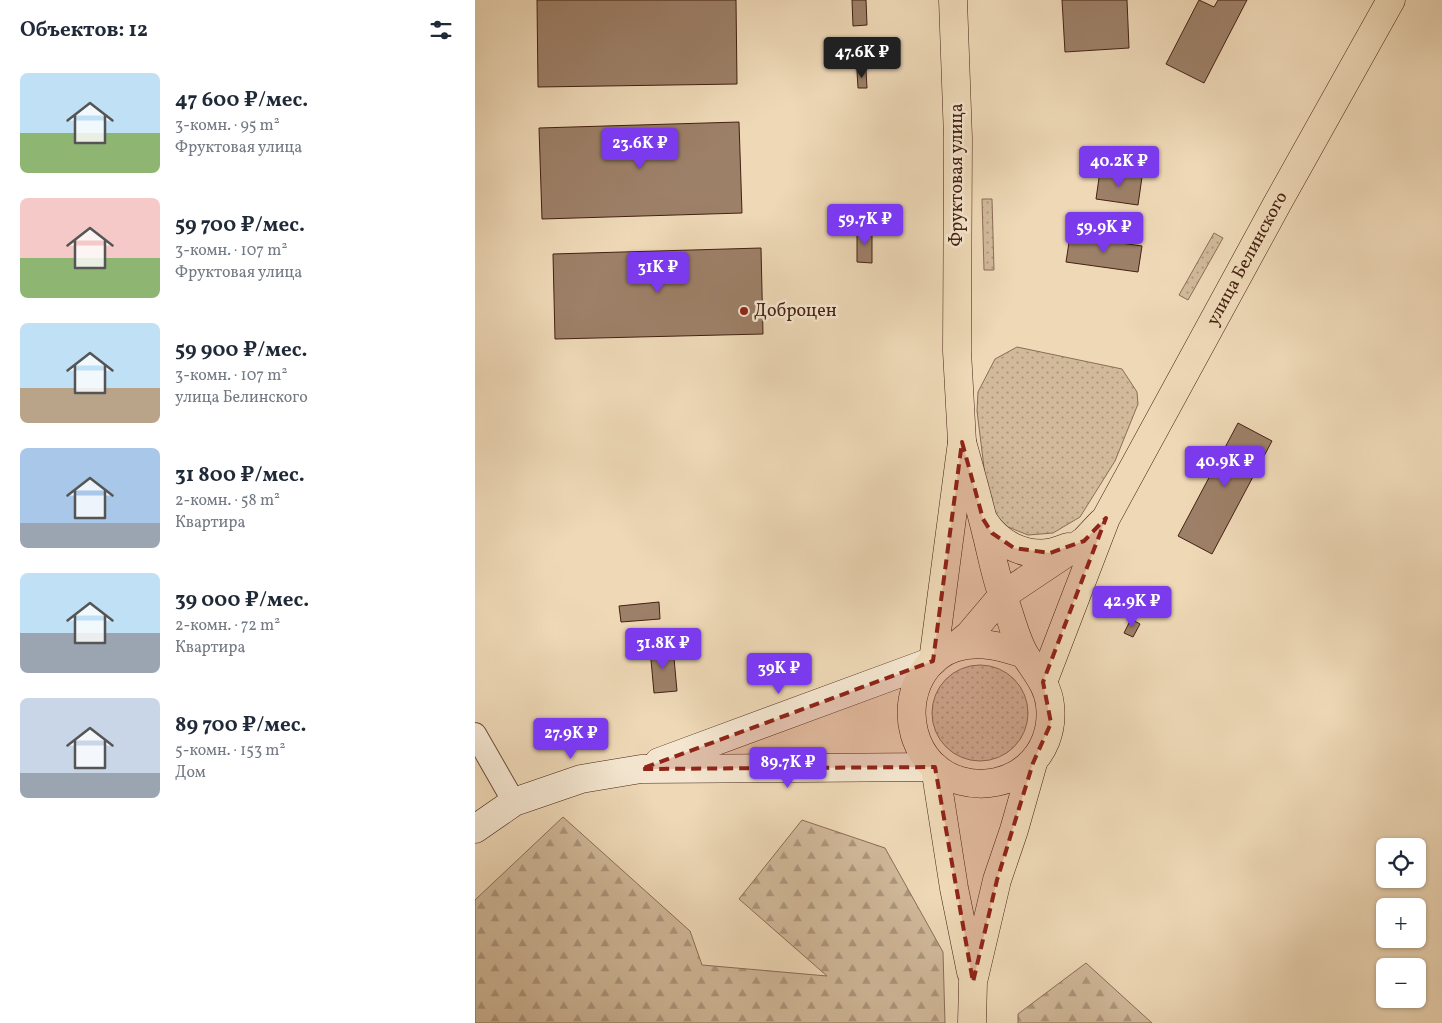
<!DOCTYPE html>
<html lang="ru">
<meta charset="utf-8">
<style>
:root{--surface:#fff;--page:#f6f6f7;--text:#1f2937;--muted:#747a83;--accent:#7c3aed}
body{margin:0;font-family:Vollkorn,serif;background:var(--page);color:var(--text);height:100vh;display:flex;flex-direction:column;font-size:19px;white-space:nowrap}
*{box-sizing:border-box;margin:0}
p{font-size:16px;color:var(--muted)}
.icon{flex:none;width:28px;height:28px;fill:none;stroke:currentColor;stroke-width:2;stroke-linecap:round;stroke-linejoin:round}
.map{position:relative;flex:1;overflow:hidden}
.drawer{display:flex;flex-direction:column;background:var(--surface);width:475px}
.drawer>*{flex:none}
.tools{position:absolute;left:901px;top:838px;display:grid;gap:10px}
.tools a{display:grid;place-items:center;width:50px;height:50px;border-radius:8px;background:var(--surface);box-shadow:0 1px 4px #0004;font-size:25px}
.price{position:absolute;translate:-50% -42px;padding:0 11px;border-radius:5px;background:var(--accent);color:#fff;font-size:16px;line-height:32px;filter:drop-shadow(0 1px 2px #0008)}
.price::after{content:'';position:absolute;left:50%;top:30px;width:15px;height:11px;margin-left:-8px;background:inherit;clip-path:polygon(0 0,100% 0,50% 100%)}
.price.selected{background:#222;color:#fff}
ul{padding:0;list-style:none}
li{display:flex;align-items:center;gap:15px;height:125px;padding:0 20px}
li span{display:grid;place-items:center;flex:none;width:140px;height:100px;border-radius:8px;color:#555}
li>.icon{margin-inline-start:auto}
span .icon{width:60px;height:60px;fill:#fffc;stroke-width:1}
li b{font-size:21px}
h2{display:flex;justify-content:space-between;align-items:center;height:60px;padding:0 20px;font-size:21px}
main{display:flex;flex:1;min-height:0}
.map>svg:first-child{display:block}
.grass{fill:url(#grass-dots);stroke:#8b6d56}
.forest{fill:url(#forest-firs);stroke:#8b6d56}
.building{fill:#9d8068;stroke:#452113}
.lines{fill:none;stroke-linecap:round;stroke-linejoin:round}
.street-casing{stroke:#6f4f3c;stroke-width:24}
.secondary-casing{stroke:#452113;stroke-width:29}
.primary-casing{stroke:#452113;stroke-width:29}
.street{stroke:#f4e6d0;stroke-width:22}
.secondary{stroke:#f4e6d0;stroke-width:28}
.primary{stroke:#eed8b6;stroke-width:28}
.marked{fill:#8f2418;fill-opacity:0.2;stroke:#8f2418;stroke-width:4;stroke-dasharray:10 6;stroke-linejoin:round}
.poi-dot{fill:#8f2418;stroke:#f4e6d0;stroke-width:2}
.labels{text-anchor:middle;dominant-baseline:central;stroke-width:5;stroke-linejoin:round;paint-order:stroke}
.street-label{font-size:18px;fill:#452113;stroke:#f4e6d0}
.poi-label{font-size:18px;fill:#452113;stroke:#f4e6d0;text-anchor:start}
</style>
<main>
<section class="drawer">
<h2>Объектов: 12<svg class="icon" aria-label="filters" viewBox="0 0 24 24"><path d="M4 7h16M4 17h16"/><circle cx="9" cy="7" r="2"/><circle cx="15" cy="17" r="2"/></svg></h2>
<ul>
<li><span style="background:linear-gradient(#bfe0f5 60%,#8fb573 0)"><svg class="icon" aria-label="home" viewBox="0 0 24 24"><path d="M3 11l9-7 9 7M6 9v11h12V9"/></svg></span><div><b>47 600 ₽/мес.</b><p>3-комн. · 95 m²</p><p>Фруктовая улица</p></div></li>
<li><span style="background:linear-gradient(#f6c9c9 60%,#8fb573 0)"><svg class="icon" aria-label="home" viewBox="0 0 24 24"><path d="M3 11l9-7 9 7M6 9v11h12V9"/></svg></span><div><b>59 700 ₽/мес.</b><p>3-комн. · 107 m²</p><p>Фруктовая улица</p></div></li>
<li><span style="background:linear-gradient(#bfe0f5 65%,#b9a48a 0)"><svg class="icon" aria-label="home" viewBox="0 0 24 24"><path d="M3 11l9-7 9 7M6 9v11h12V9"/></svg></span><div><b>59 900 ₽/мес.</b><p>3-комн. · 107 m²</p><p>улица Белинского</p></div></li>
<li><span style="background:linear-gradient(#a9c7e8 75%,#9aa5b1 0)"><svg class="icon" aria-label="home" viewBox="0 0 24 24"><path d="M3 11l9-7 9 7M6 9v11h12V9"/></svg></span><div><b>31 800 ₽/мес.</b><p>2-комн. · 58 m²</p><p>Квартира</p></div></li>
<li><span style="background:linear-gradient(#bfe0f5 60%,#9aa5b1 0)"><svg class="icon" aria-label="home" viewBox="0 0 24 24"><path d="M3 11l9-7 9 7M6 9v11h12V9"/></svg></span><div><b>39 000 ₽/мес.</b><p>2-комн. · 72 m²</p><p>Квартира</p></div></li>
<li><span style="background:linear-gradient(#c9d6e8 75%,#9aa5b1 0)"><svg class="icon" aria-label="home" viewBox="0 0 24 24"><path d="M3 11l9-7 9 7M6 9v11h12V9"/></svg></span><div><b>89 700 ₽/мес.</b><p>5-комн. · 153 m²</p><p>Дом</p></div></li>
</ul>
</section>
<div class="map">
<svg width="967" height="1023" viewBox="0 0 967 1023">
<defs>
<pattern id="grass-dots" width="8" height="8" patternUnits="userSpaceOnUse" patternTransform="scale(1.25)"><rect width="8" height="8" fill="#d1b99a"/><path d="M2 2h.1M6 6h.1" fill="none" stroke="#ab967c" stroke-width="1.8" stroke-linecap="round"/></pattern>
<pattern id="forest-firs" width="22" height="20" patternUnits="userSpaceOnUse" patternTransform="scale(1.25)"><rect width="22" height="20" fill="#d1b99a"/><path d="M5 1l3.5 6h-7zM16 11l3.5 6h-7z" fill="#ab967c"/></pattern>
</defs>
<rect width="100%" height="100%" fill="#eed8b6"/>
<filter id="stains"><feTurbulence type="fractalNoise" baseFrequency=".004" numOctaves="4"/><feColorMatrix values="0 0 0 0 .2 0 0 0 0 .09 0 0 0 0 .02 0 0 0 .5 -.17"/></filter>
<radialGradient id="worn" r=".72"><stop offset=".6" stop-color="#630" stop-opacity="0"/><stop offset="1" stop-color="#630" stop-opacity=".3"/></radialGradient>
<g class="grass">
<path d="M507,199h10l2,71h-10z"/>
<path d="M739,233l9,5 -35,62 -9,-5z"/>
<path d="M542,347l105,22 15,23 1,12 -23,57 -35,56 -27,16 -25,2 -20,-8 -14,-13 -7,-22 -10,-81 1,-19 17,-33z"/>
<circle cx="505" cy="713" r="48"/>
</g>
<g class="forest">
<path d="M88,817l127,114 12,34 125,11 -88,-77 63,-79 83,28 58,104 2,71h-470v-123z"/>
<path d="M611,963l66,60h-134v-9z"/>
</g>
<g class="building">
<path d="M62,0h199l1,84 -199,3z"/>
<path d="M377,0h14l1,25 -14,1z"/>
<path d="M587,0h65l2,48 -64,4z"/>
<path d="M724,0l15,7 4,-7h29l-43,83 -38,-19z"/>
<path d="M382,51h8l1,16h-9z"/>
<path d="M391,70l1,18h-9l-1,-17z"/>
<path d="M264,122l3,91 -200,6 -3,-91z"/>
<path d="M625,171l42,6 -4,28 -42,-6z"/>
<path d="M382,229h15v34l-15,-1z"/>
<path d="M595,236l72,10 -4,26 -72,-10z"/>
<path d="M286,248l2,86 -208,5 -2,-85z"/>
<path d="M763,423l34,18 -60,113 -34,-18z"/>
<path d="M184,602l1,17 -39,3 -2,-16z"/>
<path d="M656,619l9,5 -7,13 -9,-4z"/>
<path d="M198,647l4,44 -23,2 -4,-44z"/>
</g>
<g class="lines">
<g class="street-casing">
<path id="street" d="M0,734l39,68"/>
</g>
<g class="secondary-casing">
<g id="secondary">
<path d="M184,762l274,-101"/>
<path d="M0,829l39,-27 67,-23 60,-10 294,-2"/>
</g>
</g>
<g class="primary-casing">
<g id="primary">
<path d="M487,442c9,32 18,65 26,98 5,21 9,42 17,62 6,16 11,38 20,53 10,16 23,30 25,50 6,52 -39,89 -89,76 -49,-13 -64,-76 -34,-114 7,-8 17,-16 27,-19 24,-8 47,-2 70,6"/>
<path d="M509,521c14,22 38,35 65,32 6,-1 13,-4 19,-6"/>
<path d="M478,648l16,-13 33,-39 82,-55 17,-18"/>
<path d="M458,661l29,-219 -5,-91 1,-213 -5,-138"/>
<path id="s1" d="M568,682l63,-164 171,-314 114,-204"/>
<path d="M460,767l19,121 17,84"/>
<path d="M497,1023l1,-41 24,-102 17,-50 19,-67"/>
</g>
</g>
<use href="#street" class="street"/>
<use href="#secondary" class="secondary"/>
<use href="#primary" class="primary"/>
</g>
<path class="marked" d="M487,442l21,77 9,14 22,15 36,5 34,-12 22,-23 -63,164 8,41 -18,40 -36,117 -24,102 -38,-215 -294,2 292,-108z"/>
<circle class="poi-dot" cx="269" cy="311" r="5"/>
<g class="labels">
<g class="street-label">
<text transform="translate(482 175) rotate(-90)">Фруктовая улица</text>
<text stroke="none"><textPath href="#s1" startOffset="471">улица Белинского</textPath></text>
</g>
<g class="poi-label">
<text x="279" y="311">Доброцен</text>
</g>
</g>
<rect width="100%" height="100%" filter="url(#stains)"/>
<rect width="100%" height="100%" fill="url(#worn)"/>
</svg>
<div class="tools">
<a><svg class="icon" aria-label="locate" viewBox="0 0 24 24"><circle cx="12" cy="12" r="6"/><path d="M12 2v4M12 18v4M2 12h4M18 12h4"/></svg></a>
<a>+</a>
<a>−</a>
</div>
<b class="price selected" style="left:387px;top:79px">47.6K ₽</b>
<b class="price" style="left:165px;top:170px">23.6K ₽</b>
<b class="price" style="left:644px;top:188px">40.2K ₽</b>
<b class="price" style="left:390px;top:246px">59.7K ₽</b>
<b class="price" style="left:629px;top:254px">59.9K ₽</b>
<b class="price" style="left:183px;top:294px">31K ₽</b>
<b class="price" style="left:750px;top:488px">40.9K ₽</b>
<b class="price" style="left:657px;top:628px">42.9K ₽</b>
<b class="price" style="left:188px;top:670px">31.8K ₽</b>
<b class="price" style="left:304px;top:695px">39K ₽</b>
<b class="price" style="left:96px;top:760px">27.9K ₽</b>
<b class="price" style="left:313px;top:789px">89.7K ₽</b>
</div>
</main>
